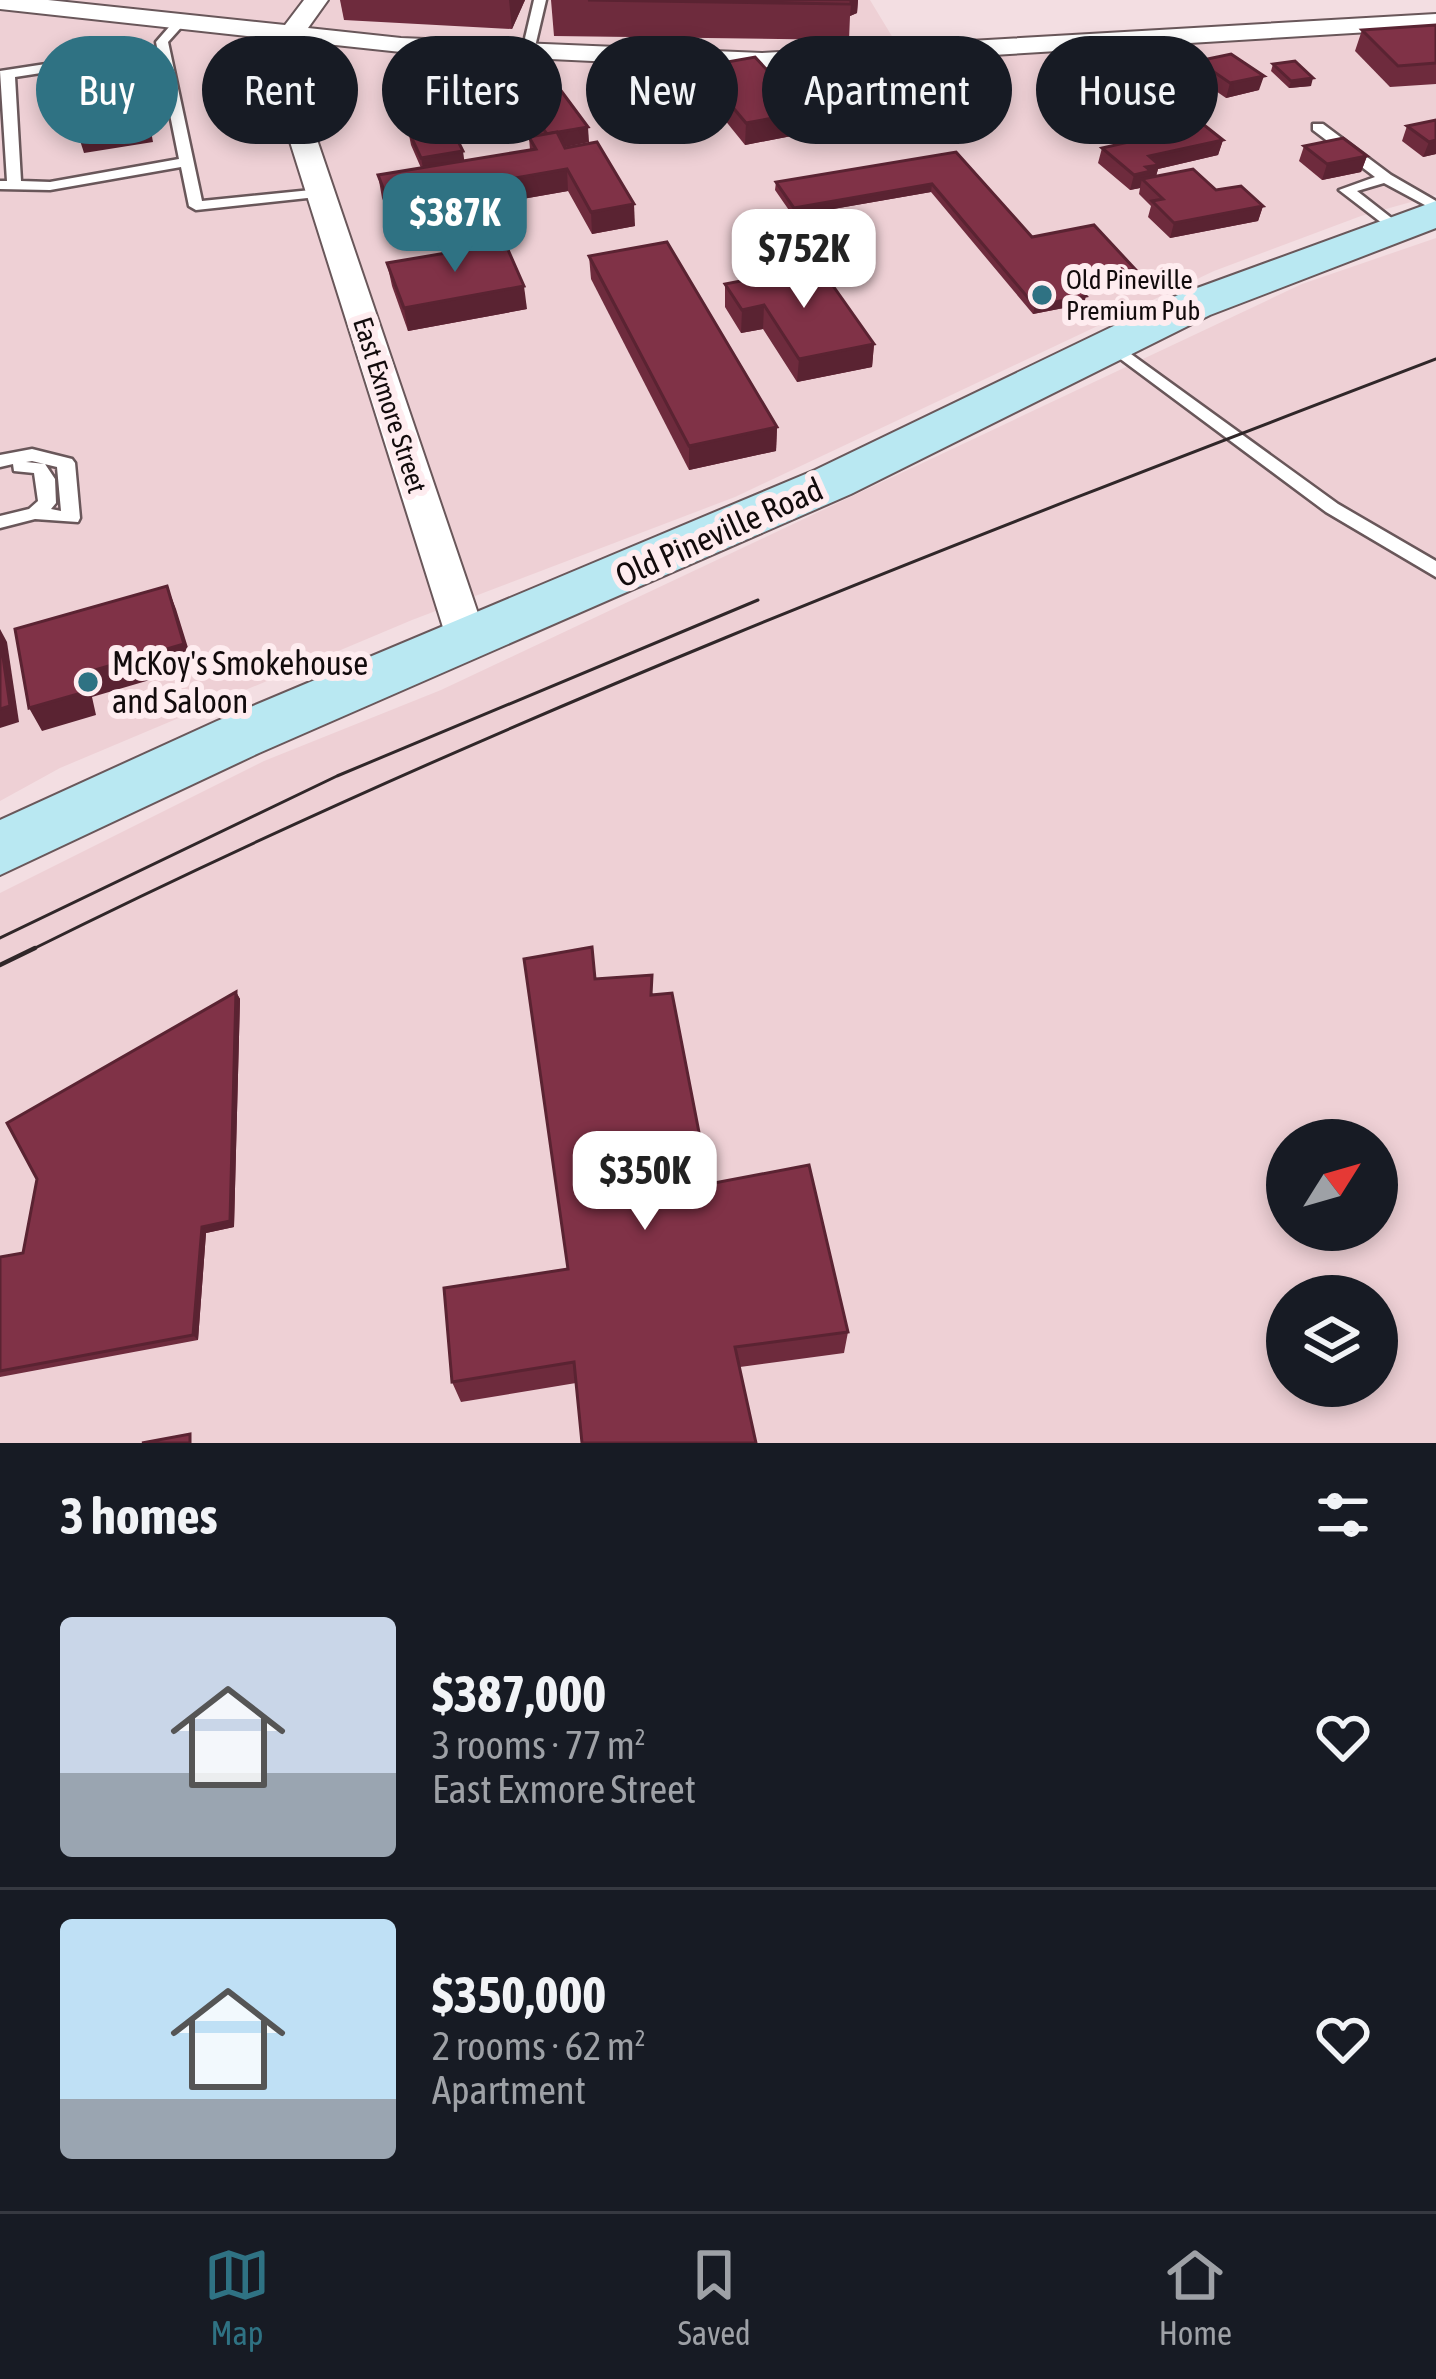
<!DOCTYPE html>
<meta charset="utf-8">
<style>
:root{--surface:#171b24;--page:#20242c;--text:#f1f3f6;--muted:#9ea1a6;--line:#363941;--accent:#2f7283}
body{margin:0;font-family:"Asap Condensed",sans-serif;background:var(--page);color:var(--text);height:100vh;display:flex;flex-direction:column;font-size:45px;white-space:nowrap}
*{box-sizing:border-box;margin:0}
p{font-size:39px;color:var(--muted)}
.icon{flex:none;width:66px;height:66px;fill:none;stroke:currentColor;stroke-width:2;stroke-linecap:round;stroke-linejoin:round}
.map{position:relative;height:1443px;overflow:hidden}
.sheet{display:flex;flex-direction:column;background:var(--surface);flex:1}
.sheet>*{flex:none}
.hud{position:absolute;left:36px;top:36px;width:1365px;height:108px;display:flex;gap:24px}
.needle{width:78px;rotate:53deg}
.buttons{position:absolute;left:1266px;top:1119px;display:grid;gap:24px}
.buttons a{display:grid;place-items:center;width:132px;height:132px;border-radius:50%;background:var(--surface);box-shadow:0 6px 18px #0003;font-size:60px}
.price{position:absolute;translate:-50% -102px;padding:0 27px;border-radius:24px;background:#fff;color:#222;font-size:39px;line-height:78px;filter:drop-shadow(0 3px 6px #0008)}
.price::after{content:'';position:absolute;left:50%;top:72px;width:36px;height:27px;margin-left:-18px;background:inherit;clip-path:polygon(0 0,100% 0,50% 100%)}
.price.current{background:var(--accent);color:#fff}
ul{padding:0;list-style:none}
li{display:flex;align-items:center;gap:36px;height:300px;padding:0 60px}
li+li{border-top:3px solid var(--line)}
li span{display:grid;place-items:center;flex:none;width:336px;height:240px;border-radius:12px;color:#555}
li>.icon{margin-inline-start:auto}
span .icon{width:144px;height:144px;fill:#fffc;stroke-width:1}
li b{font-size:51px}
h2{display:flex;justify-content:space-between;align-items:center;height:144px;padding:0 60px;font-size:51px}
.chip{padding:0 42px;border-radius:54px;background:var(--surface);box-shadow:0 6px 18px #0003;font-size:42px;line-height:108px}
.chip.current{background:var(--accent);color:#fff}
.menu{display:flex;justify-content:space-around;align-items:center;height:168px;border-top:3px solid var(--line);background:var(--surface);font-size:33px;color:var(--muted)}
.menu a{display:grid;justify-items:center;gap:6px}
.menu .current{color:var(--accent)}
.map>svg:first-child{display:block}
.built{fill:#eed0d5;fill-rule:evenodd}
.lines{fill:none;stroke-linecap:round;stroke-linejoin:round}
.lane-casing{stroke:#69575a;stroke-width:5}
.street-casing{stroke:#69575a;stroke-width:4}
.secondary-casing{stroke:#69575a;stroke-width:4}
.lane{fill:#fff;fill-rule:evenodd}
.street{fill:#fff;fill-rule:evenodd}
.secondary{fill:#b9e8f2;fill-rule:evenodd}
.tram-far1{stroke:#302729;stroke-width:3}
.tram{stroke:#302729;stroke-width:4.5}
.wall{fill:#6e2b3d}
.shaded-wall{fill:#5a2332}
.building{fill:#803247;stroke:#5a2332;stroke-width:3}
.poi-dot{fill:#2f7283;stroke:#feecef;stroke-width:4.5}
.labels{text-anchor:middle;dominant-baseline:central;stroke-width:12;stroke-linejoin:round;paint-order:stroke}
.far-poi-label{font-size:27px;fill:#120b0c;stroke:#feecef;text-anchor:start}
.far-street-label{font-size:27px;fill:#120b0c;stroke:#feecef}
.street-label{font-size:33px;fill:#120b0c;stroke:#feecef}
.poi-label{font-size:33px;fill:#120b0c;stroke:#feecef;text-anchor:start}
</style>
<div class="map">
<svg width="1436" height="1443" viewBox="0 0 1436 1443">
<rect width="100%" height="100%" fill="#f3dee2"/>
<g class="built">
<path d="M0,0h870l26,43 540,-31v183l-75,21 -147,55 -479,226 -323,123 -352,148 -60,33z"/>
<path d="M1436,238v1205h-1436v-550l264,-132 177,-71 861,-406zM1287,1140h90v90h-90zM1287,1296h90v90h-90z"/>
</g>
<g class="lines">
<g class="lane-casing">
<g id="lane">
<path d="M534,0h12l-12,51 -6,4 -6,-4z"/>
<path d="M176,19l10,3 -18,20 34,159 119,-12 7,4 -2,3 -130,14 -7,-4 -8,-39 -131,23 -50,-1v-8h7l-7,-110 157,-24 -1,-5zM158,55l21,104 -129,23 -29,-1 -6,-104z"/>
<path d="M1313,124h10l68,51 45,26v10l-52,-28 -27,8 46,36 -12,3 -52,-40 36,-13 -62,-47z"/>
<path d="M1113,341l225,163 98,57v16l-110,-65 -219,-163 -2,-3z"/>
<path d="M32,449l40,10 3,4 5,55 -2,4 -43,-3 -35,9v-12l29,-7 9,-8 -4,-28 -20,-2 -1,-7 -13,3v-12zM32,461l25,6 4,44 -10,-2 5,-6 -1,-24 -10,-15 -19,-2z"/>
</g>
</g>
<g class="street-casing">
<path id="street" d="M0,0h48l237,25 19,-25h24l-20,28 93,10 361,15 674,-39v14l-674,41 -361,-17 -103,-11 -4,31 193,568 -6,10h-28l-6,-10 -179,-568 7,-33 -275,-30z"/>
</g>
<g class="secondary-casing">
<path id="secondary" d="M1436,201v27l-226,87 -359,179 -592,259 -259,122v-55l217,-99 598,-251 363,-175z"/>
</g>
<use href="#lane" class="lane"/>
<use href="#street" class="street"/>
<use href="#secondary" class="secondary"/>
<g class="tram-far1">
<path d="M0,938l337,-162 421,-176"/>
<path d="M29,951c457,-228 931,-410 1407,-592"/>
</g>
<path class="tram" d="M0,965l35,-17"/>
</g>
<g class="wall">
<path d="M340,0h185l-13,29 -168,-9z"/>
<path d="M551,0h307l-1,13 -7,3 -1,24 -295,-4z"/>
<path d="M1436,25v59l-46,3 -35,-36 7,-21z"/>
<path d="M1198,61l61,29 -33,8 -32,-22z"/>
<path d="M1273,64l38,22 -22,2 -18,-17z"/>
<path d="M699,67l67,2 68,38 -1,21 -88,17 -46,-57z"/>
<path d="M633,89l76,15v14l-57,11 -18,-25z"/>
<path d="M520,96l69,46 -24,5 70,79 -43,8 -24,-43 -176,31 -10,-24 -4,-23 43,-7 -10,-23 -3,-15 57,31 65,-11 -1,-13 10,-2 -17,-25z"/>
<path d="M1056,100l53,18 -42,5 -12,-15z"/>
<path d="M1436,120v34l-13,3 -21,-16 5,-15z"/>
<path d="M1223,140l-5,15 -60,14 -2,7 60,14 47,16 -5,15 -88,17 -22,-21 3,-11 -12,-12 1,-6 -10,2 -32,-27 4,-15z"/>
<path d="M1304,146l63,10 -6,16 -39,8 -23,-19z"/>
<path d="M956,152l76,85 103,32 -2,8 -55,10 6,17 -51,10 -102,-122 -138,24 -18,-26 1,-8z"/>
<path d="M589,256l188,171 -1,24 -87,19 -98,-191z"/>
<path d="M387,263l140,46 -119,22 -16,-45z"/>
<path d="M725,284l149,60 -2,23 -75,15 -34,-53 -22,4 -16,-26z"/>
<path d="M596,979l58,16 55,189 139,148 -4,21 -104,14 -164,16 -115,19 -9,-20 116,-113z"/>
<path d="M236,992l4,7 -6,228 -28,6 -8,107 -198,37v-120l23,-4z"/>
</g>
<g class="shaded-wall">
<path d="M509,0h16l-13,29z"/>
<path d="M848,0h10l-1,13 -7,3 1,-12z"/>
<path d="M135,59l7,22 11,61 -69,11 -7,-22z"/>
<path d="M1264,76l-5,14 -33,8 4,-15z"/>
<path d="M1313,78l-2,8 -22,2 2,-7z"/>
<path d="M709,104v14l-57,11v-15z"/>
<path d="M834,107l-1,21 -88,17 1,-22z"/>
<path d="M1111,111l-2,7 -42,5 1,-7z"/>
<path d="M588,127l1,15 -40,8 -1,-15z"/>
<path d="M1223,140l-5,15 -60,14 -3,11 -13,-1 -2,9 -10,2 4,-15 15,-19z"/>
<path d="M1436,140v14l-13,3 6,-15z"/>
<path d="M463,151l2,15 -41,7 -3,-15z"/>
<path d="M1367,156l-6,16 -39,8 5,-16z"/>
<path d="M567,169l1,22 -176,31 -4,-22z"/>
<path d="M932,184l-1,8 -138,24 1,-8z"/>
<path d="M634,204l1,22 -43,8 -1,-22z"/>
<path d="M1263,206l-5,15 -88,17 4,-15z"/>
<path d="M1135,269l-2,8 -63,12 2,-8z"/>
<path d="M524,286l3,23 -119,22 -4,-23z"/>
<path d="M1086,296l-2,8 -51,10 2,-8z"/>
<path d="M764,305l-1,24 -22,4 1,-23z"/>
<path d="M874,344l-2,23 -75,15 2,-23z"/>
<path d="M777,427l-1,24 -87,19v-24z"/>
<path d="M167,586l9,23 18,58 -102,30 4,18 -54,16 -13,-23 52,-34z"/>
<path d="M0,629l7,13 12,80 -19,6z"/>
<path d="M236,992l4,7 -6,228 -28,6 -8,107 -5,-5 9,-108z"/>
</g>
<g class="building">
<path d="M588,0h263v4z"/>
<path d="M1436,25v38l-38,3 -36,-36z"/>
<path d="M1231,54l33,22 -34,7 -32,-22z"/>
<path d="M755,57l11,12 29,-5 39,43 -88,16 -47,-56z"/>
<path d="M135,59l12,61 -70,11 -12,-46 9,-1 -2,-16z"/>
<path d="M1295,61l18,17 -22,3 -18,-17z"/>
<path d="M689,79l20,25 -57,10 -19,-25z"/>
<path d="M559,88l29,39 -41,7 -27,-38z"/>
<path d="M1098,96l13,15 -43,5 -12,-16z"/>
<path d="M1436,120v20l-7,2 -22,-16z"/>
<path d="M449,123l14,28 -42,7 -13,-28z"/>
<path d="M1204,125l19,15 -74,16 10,9 -13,2 5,4 -17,4 -32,-27z"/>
<path d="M557,132l8,16 32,-6 37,62 -43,8 -24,-43 -179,31 -10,-25 158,-26 -7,-12z"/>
<path d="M1343,138l24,18 -40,8 -23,-18z"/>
<path d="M956,152l76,85 62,-12 41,44 -63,12 14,15 -51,10 -103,-122 -138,24 -18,-26z"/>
<path d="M1193,169l23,21 25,-4 22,20 -89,17 -22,-22 11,-2 -21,-20z"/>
<path d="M667,242l110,185 -88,19 -100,-190z"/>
<path d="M505,243l19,43 -120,22 -17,-45z"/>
<path d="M819,266l55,78 -75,15 -35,-54 -22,5 -17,-26z"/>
<path d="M167,586l17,58 -103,30 4,18 -56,16 -14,-79z"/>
<path d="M0,636l10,70 -10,3z"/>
<path d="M592,947l3,32 57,-4 -1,20 21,-2 37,191 100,-19 39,167 -113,15 21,96h-174l-8,-81 -122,20 -8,-94 124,-19 -44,-310z"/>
<path d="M236,992l-6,229 -28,6 -9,108 -193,36v-114l23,-4 14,-74 -30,-56z"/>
<path d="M190,1434v9h-48z"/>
</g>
<g class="poi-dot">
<circle cx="1042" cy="295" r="12"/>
<circle cx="88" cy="682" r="12"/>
</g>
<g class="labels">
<g class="far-poi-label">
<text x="1066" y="279">Old Pineville<tspan x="1066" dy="31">Premium Pub</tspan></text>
</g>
<g class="far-street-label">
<text transform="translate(390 405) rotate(72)">East Exmore Street</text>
</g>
<g class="street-label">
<text transform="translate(719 532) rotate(-24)">Old Pineville Road</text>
</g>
<g class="poi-label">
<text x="112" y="663">McKoy's Smokehouse<tspan x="112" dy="38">and Saloon</tspan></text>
</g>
</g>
</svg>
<div class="buttons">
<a><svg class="needle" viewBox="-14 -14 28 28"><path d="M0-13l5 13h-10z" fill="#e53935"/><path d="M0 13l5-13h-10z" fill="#9ea1a6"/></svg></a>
<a><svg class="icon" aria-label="layers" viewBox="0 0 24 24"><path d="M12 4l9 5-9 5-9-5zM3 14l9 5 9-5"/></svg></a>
</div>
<b class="price current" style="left:455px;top:275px">$387K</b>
<b class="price" style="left:804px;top:311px">$752K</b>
<b class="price" style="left:645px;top:1233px">$350K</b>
<div class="hud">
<a class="chip current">Buy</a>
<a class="chip">Rent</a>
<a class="chip">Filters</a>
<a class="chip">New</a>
<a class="chip">Apartment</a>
<a class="chip">House</a>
</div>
</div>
<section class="sheet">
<h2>3 homes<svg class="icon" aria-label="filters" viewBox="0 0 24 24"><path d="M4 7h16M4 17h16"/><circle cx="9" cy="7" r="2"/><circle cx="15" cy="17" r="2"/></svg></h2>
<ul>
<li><span style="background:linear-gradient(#c9d6e8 65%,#9aa5b1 0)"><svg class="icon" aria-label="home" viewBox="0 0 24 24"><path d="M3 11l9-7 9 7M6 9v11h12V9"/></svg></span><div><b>$387,000</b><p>3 rooms · 77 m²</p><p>East Exmore Street</p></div><svg class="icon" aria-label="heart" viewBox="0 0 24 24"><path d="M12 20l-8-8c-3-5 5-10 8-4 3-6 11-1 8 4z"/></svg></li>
<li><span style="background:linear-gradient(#bfe0f5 75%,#9aa5b1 0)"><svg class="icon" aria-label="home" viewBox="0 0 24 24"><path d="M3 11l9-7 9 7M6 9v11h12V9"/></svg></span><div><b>$350,000</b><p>2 rooms · 62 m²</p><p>Apartment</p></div><svg class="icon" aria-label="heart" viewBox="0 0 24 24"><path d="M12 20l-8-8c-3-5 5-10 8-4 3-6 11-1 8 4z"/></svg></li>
</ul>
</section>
<nav class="menu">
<a class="current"><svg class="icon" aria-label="map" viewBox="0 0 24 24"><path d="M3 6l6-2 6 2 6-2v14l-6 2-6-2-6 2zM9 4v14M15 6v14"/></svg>Map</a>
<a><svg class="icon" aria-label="saved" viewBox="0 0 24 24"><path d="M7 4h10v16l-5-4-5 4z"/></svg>Saved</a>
<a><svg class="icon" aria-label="home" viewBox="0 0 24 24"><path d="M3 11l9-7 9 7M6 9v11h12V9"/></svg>Home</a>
</nav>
